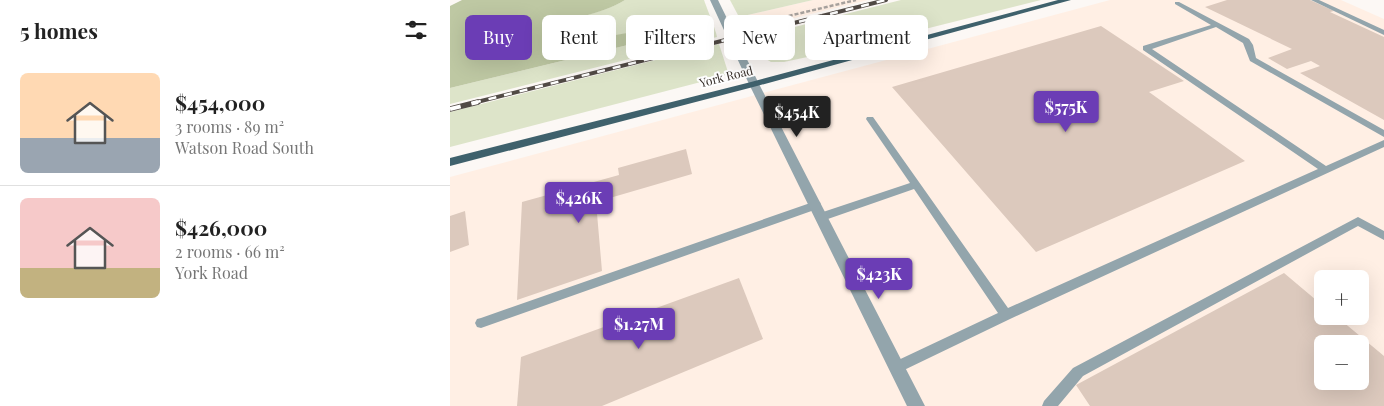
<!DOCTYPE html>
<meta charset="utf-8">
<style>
:root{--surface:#fff;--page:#f6f6f6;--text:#222;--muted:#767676;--line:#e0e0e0;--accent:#6b3db5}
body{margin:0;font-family:"Playfair Display",serif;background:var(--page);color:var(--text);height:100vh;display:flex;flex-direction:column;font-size:19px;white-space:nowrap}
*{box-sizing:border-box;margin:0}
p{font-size:16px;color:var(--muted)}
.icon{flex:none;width:28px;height:28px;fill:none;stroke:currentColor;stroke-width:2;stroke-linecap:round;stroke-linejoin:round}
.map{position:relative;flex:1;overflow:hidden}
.sheet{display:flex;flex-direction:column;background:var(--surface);width:450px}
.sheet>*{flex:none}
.top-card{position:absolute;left:15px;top:15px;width:475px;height:45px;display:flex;gap:10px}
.controls{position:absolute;left:864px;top:270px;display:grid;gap:10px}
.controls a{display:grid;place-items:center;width:55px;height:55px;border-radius:8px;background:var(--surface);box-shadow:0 5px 20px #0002;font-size:25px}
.price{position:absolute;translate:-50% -42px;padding:0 11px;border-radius:5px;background:var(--accent);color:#fff;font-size:16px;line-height:32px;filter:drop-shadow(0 1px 2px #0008)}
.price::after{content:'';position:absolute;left:50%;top:30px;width:15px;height:11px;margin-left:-8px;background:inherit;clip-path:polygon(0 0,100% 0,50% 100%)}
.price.on{background:#222;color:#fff}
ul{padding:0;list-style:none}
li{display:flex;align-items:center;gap:15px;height:125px;padding:0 20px}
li+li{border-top:1px solid var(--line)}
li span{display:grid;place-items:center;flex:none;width:140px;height:100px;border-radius:8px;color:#555}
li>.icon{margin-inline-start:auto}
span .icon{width:60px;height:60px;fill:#fffc;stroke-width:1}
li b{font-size:21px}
h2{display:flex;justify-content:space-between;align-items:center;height:60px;padding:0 20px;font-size:21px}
.chip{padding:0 18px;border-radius:8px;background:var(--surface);box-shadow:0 5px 20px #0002;font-size:18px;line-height:45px}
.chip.on{background:var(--accent);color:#fff}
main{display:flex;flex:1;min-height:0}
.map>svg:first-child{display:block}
.built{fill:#ffefe4;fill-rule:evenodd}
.green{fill:#dde4c9}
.forest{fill:#bec8a3}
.building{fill:#dcc9bd;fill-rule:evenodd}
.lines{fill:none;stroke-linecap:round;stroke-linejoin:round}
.path{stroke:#a8a29e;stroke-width:2.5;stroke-dasharray:4 2;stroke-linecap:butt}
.lane{fill:#93a5ac;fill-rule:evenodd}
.street{fill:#93a5ac;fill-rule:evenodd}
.primary{fill:#3f616c;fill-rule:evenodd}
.rail-far1-casing{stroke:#514a45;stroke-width:4}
.rail-casing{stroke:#514a45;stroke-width:5.5}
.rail-far1{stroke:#fff;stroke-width:2.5;stroke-dasharray:8;stroke-linecap:butt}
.rail{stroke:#fff;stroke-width:4;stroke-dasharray:11;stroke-linecap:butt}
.labels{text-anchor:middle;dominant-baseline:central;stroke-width:4;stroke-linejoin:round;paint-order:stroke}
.far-street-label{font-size:12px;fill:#38302b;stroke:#fff}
</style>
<main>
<section class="sheet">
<h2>5 homes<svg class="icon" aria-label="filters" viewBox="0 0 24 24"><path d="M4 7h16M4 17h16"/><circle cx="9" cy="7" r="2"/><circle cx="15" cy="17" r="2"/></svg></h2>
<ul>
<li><span style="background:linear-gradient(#ffd9b3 65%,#9aa5b1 0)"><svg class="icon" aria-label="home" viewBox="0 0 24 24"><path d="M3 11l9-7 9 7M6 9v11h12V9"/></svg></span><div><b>$454,000</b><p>3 rooms · 89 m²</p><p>Watson Road South</p></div></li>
<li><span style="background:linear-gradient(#f6c9c9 70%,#c2b280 0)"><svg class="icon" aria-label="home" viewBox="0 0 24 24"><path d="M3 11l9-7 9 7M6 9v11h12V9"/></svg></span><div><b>$426,000</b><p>2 rooms · 66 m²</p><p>York Road</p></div></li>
</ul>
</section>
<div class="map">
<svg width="934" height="406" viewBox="0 0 934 406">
<rect width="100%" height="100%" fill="#fcf8f5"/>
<g class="built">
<path d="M363,0h55l-122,30 -7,-13z"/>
<path d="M660,0h231l43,19v387h-934v-229zM872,279h38v37h-38zM872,344h38v37h-38z"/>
</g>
<g class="green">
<path d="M175,0h79c2,6 13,33 13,37l-267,67v-16l248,-60 -39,-1 -55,11 -59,8 -1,-13c25,-18 55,-17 81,-33z"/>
<path d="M280,0h83l-74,17z"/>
<path d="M451,0h140l-196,49 -61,13h-13l-12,-7 -8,-17z"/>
<path d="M269,44l9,28 -4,4 -274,71v-35z"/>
</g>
<path class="forest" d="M12,0h163c-25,16 -57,16 -81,33l2,13c50,-6 98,-18 148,-23l4,5 -248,60v-82z"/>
<g class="building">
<path d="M777,0h83l24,11 -4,1 54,25v83l-84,-47 20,-7 -9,-5 -24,8 -19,-11 24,-9 -87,-42z"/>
<path d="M651,26l83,55 -35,11 96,69 -209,91 -144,-165z"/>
<path d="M236,149l6,25 -96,28 6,69 -85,29 5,-98 97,-27 -1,-7z"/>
<path d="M15,211l4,34 -19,7v-36z"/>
<path d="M834,273l38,32v11h14l48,40v50h-294l-14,-21zM872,344h38v37h-38z"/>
<path d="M289,278l24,61 -161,67h-85l4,-49z"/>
</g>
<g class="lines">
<path class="path" d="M292,27l114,-27"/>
<g class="lane">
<path d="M861,0h8l65,30v5z"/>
<path d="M725,2h4l70,37 4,6 3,13 128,72v7l-134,-76 -7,-18 -27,-16 -64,22 174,117 58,-26v7l-374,172 -108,52 -5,2 -5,-2 -1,-4 1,-4 106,-50 -84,-124 -89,31h-8l-1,-3 1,-3 93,-31 -44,-64 1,-2h6l135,191 310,-139 -175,-119v-4l68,-21 -36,-21z"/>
<path d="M366,201l4,1 1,3 -1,3 -339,120 -4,-1 -2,-4 2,-4 4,-1z"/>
<path d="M908,217l26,14v9l-26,-14 -275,150 -25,30h-16l2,-5 29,-33z"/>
</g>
<path class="street" d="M260,0h8l41,84 166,322h-18l-158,-322z"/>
<path class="primary" d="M608,0h13l-314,86 -307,80v-8l301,-76z"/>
<g class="rail-far1-casing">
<path id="rail-far1" d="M23,103l413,-103"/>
</g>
<g class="rail-casing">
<path id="rail" d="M0,109l28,-7"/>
</g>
<use href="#rail-far1" class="rail-far1"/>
<use href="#rail" class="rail"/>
</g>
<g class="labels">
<g class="far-street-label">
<text transform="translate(276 76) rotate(-14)">York Road</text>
</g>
</g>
</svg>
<div class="controls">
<a>+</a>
<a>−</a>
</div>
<b class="price" style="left:616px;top:133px">$575K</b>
<b class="price on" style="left:347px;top:138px">$454K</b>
<b class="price" style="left:129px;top:224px">$426K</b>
<b class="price" style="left:429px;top:300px">$423K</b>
<b class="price" style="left:189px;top:350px">$1.27M</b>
<div class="top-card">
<a class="chip on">Buy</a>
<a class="chip">Rent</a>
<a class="chip">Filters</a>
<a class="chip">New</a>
<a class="chip">Apartment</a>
</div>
</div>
</main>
